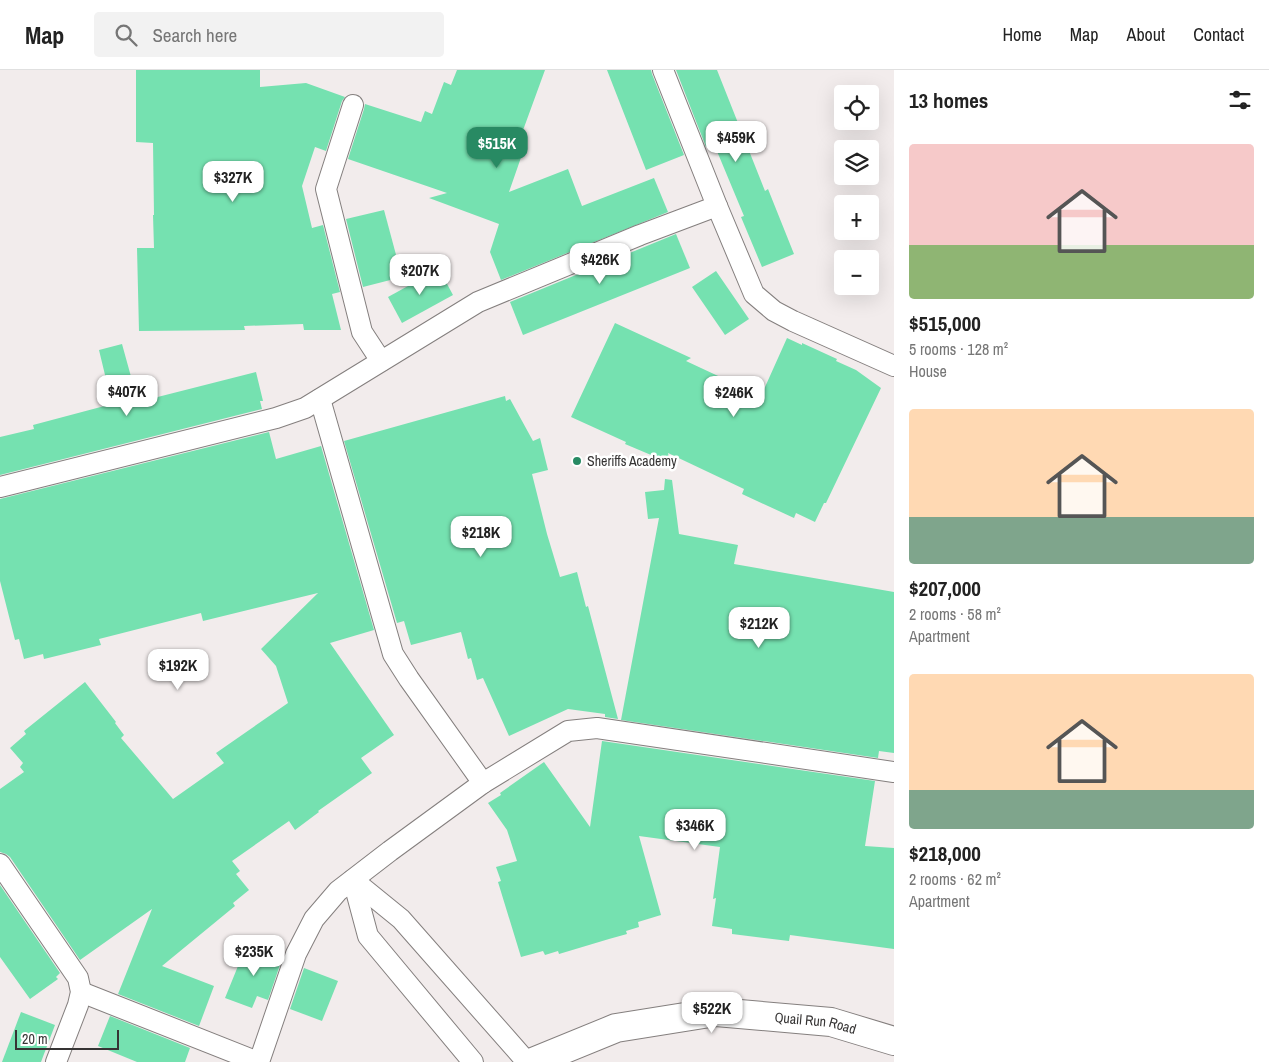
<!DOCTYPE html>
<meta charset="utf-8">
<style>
:root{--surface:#fff;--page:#f2f2f2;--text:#222;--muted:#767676;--line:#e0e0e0;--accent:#288a63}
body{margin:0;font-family:"Archivo Narrow",sans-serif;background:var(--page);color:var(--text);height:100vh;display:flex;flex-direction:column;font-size:19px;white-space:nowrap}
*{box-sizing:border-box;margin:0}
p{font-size:16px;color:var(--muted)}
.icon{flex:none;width:28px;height:28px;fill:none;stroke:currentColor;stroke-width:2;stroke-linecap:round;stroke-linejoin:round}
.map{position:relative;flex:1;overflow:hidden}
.side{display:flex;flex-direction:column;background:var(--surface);width:375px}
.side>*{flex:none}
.tools{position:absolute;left:834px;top:15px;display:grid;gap:10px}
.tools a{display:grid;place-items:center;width:45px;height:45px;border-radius:5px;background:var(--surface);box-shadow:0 5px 20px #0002;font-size:25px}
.scale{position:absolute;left:15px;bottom:12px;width:104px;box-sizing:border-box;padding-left:5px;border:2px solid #363434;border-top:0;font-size:14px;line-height:18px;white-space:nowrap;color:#363434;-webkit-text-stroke:4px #fff;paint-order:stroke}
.price{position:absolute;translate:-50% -42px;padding:0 11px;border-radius:10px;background:#fff;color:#222;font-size:16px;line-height:32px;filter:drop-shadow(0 1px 2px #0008)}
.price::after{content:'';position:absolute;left:50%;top:30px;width:15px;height:11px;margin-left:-8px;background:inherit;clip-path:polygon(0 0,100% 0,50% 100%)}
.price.selected{background:var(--accent);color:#fff}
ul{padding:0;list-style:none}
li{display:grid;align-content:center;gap:10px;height:265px;padding:0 15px}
li span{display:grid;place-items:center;height:155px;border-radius:5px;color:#555}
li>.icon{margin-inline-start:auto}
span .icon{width:90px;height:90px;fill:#fffc;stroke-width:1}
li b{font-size:21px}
h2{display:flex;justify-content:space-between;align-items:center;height:60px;padding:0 15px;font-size:21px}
header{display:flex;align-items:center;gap:30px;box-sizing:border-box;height:70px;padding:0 25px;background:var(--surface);border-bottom:1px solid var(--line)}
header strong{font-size:24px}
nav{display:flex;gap:28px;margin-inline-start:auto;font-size:18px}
.search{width:350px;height:45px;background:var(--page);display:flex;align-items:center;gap:12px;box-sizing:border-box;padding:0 18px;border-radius:5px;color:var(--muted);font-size:19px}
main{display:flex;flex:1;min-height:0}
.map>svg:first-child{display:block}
.building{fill:#75e1b0}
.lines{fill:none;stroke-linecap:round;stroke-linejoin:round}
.service-casing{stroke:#847f7e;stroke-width:22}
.minor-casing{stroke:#847f7e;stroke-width:30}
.service{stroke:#fff;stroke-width:20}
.minor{stroke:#fff;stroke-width:28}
.poi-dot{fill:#288a63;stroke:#fff;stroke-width:2}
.labels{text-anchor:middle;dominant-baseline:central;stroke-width:5;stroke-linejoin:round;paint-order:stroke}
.poi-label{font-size:14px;fill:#363434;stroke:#fff;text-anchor:start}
.street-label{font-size:14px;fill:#363434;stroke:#fff}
</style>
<header>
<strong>Map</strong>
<div class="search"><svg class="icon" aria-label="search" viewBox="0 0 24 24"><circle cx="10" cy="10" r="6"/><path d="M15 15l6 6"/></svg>Search here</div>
<nav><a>Home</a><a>Map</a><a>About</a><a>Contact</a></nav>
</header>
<main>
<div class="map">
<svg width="894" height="992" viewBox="0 0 894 992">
<rect width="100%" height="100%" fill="#f2ecec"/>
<g class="building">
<path d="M136,0h124v17l46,-4 39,14 -3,4 -16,50 -11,-4 -13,39 10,42 11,-3 17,67 -8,2 9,36h-37l-1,-6 -59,2 1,4 -106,1 -2,-83h17l-1,-33h1l-1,-72 -17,-1z"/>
<path d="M457,0h88l-27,74 7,2 -16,46 59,-23 14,37 72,-28 14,34 -167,68 -11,-28 9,-28 -70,-26 18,-5 -99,-34 16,-50 1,-5 56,18 4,-11 7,3 12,-32 7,3z"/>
<path d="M607,0h44l1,4 32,81 -38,15z"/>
<path d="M676,0h41l48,121 3,-2 26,65 -32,13 -21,-50 3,-1 -30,-72 -8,3z"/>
<path d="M384,140l18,67 -39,10 -17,-68z"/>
<path d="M676,164l14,34 -167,67 -13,-33z"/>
<path d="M439,199l14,26 -51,28 -14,-26z"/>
<path d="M716,201l33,48 -24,16 -33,-48z"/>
<path d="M615,253l76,35 -5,3 75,35 26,-58 15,7v-2l35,16 -1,2 20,9 25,18 -55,115h-2l-9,19 -19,-9 -2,5 -52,-24 2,-5 -76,-36 2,10 -45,-19 1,-2 -55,-25z"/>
<path d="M122,274l16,58 118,-30 7,29h-3l2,8 -262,66v-38l34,-8 -1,-4 79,-21 -13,-54z"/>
<path d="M505,326l1,5 4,-2 23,42 7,-3 8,32 -16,4 15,60 13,43 17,-5 9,35 2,-1 30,113 -13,-2v-3l-37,-5 -59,27 -26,-58 -6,2 -6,-22 -3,1 -7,-27 -50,13 -7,-24 -7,2 -53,-182z"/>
<path d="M269,362l7,27 45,-13 53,184 -44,13 64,92 -33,23 11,15 -54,38 1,1 -24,18 -6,-9 -57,40 8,10 -4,3 13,16 -16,13 2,3 -73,60 52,20 -15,40 -81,-32 34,-85 -72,51 -70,-103 -4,-3 -6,-2v-63l24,-17 -4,-5 3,-4 -13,-15 16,-14 -2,-3 61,-49 31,40 -1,1 9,12 -3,3 52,61 51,-36 -8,-10 72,-50 -12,-37 -15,-17 57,-56 -115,28 -2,-8 -102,26 2,6 -57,14 -1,-5 -19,5 -5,-20 -4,1 -15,-59v-82z"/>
<path d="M665,409l7,1 7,54 59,11 -4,19 160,28v161l-15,-2 -1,7 -257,-38 38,-202 -11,1 -3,-27 19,-2z"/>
<path d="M602,671l273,40 -10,65 29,2v101l-104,-14 -1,6 -57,-7v-5l-20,-3 4,-28 -3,1 7,-52 -81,-11 22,79 -23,7 1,5 -13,4 1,3 -18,5 -50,15 -1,-3 -13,4 -2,-4 -22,6 -23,-75 3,-1 -5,-14 21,-6 -10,-31 -19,-27 13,-8 -1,-2 44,-31 46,65z"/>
<path d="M0,815l60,88 -4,4 2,2 -28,20 -30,-42z"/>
<path d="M247,874l35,15 -14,41 -11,-4 -5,12 -27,-10z"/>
<path d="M304,898l34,13 -16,40 -32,-12z"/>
<path d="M21,942l34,13 -14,37h-39z"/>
<path d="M110,946l80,32 -5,14h-48l-39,-16z"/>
</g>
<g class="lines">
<g class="service-casing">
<g id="service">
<path d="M663,0l54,136 37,88 20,17 19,10 101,45"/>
<path d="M353,35l-27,84 36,143 19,29"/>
<path d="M320,329l73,255 16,25 74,104"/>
<path d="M0,417l276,-69 29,-10 173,-106 162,-67 77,-29"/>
<path d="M0,794l78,114 3,14 -3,13 -22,57"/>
<path d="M353,810l48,39 126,143"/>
<path d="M353,810l15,56 105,126"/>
<path d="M81,922l177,70"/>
<path d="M259,992l37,-108 18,-35 24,-28 52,-40 93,-68 85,-52 29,-3 297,44"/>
</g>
</g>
<g class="minor-casing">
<g id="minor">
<path id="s1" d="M533,992l83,-34 100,-16 115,10 63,19"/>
</g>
</g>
<use href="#service" class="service"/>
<use href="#minor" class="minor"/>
</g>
<circle class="poi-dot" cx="577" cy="391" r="5"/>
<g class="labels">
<g class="poi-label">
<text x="587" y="391">Sheriffs Academy</text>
</g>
<g class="street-label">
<text stroke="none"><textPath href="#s1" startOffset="291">Quail Run Road</textPath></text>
</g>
</g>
</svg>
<div class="tools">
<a><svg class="icon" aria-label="locate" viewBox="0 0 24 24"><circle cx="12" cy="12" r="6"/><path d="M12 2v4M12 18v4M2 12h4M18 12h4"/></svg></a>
<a><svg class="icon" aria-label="layers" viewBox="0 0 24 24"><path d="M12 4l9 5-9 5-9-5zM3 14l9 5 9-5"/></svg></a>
<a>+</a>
<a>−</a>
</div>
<div class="scale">20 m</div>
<b class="price" style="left:736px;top:93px">$459K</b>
<b class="price selected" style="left:497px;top:99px">$515K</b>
<b class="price" style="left:233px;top:133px">$327K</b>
<b class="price" style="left:600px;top:215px">$426K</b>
<b class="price" style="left:420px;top:226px">$207K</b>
<b class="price" style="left:127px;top:347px">$407K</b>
<b class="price" style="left:734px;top:348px">$246K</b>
<b class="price" style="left:481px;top:488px">$218K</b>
<b class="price" style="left:759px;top:579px">$212K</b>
<b class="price" style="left:178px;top:621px">$192K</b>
<b class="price" style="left:695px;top:781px">$346K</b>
<b class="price" style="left:254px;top:907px">$235K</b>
<b class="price" style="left:712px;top:964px">$522K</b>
</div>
<section class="side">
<h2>13 homes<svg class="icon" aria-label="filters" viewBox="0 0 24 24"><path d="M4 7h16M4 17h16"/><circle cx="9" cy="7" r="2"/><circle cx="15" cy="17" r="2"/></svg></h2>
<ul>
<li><span style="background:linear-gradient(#f6c9c9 65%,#8fb573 0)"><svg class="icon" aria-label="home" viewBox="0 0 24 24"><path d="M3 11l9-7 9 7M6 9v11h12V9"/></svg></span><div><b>$515,000</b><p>5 rooms · 128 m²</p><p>House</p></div></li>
<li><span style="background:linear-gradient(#ffd9b3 70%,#7fa58c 0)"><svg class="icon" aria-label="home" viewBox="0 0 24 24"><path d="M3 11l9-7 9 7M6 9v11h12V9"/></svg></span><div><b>$207,000</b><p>2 rooms · 58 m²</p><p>Apartment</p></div></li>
<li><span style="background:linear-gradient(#ffd9b3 75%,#7fa58c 0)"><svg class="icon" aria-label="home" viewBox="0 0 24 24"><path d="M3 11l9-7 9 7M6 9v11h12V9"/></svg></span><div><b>$218,000</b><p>2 rooms · 62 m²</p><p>Apartment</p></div></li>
</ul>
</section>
</main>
